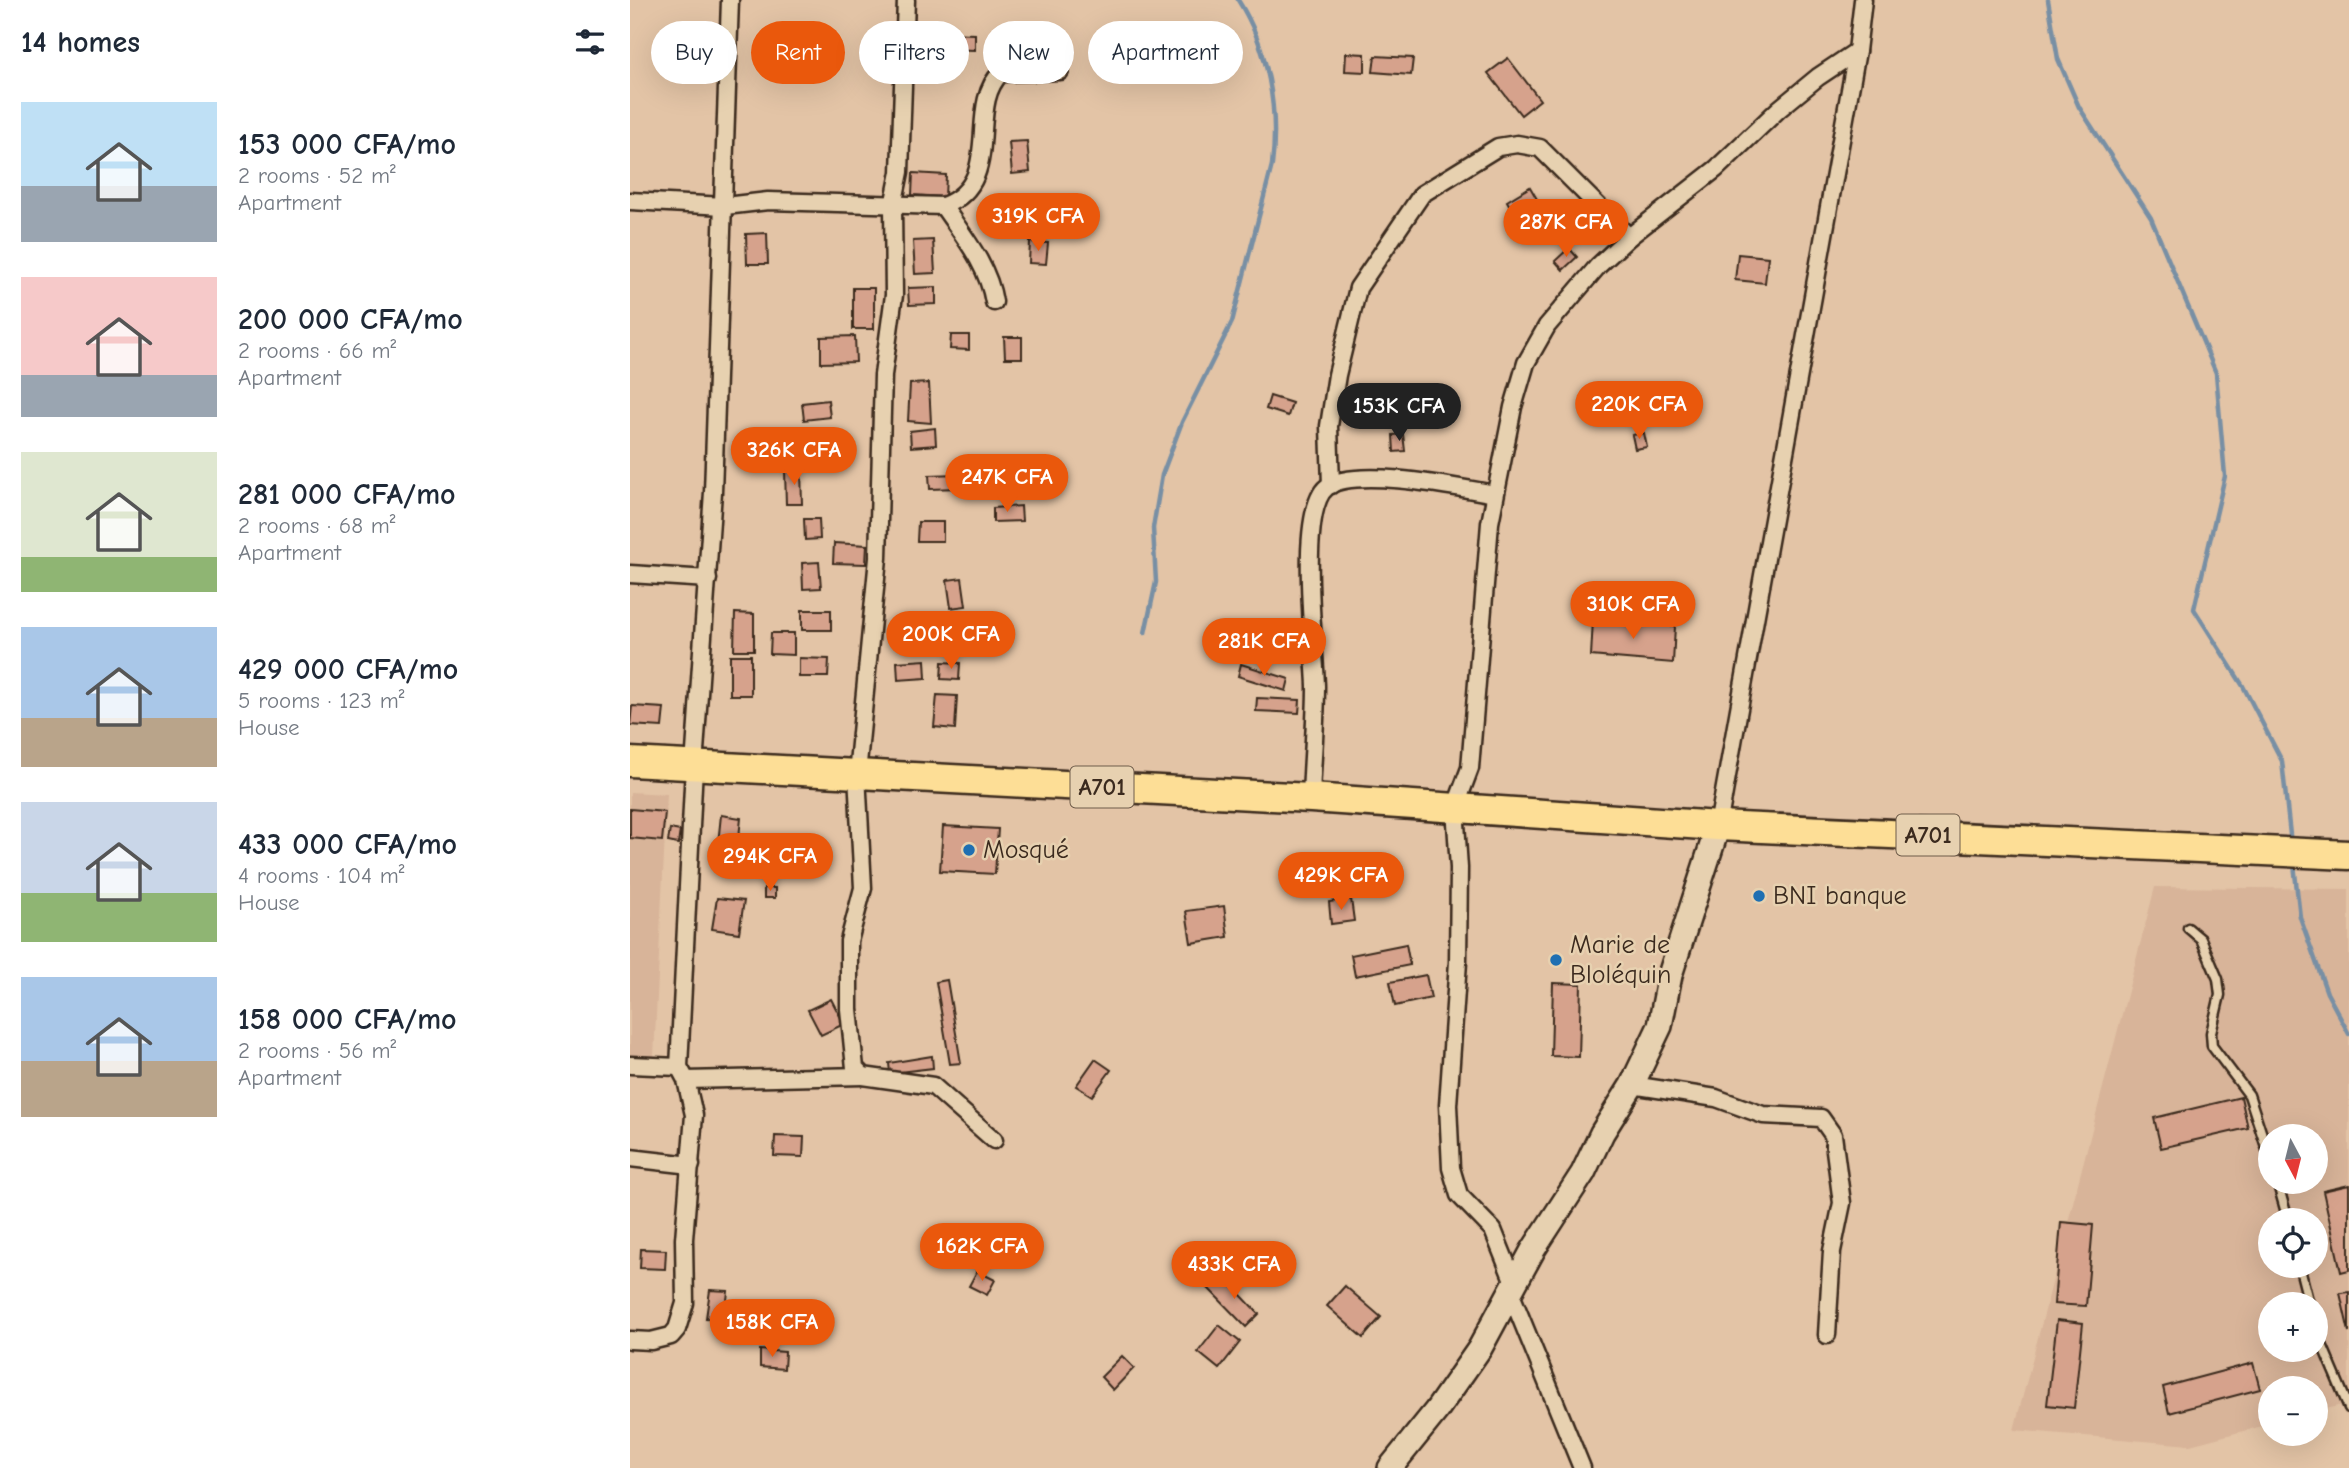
<!DOCTYPE html>
<meta charset="utf-8">
<style>
:root{--surface:#fff;--page:#f2f2f3;--text:#1f2937;--muted:#747a83;--accent:#ea580c}
body{margin:0;font-family:"Comic Neue",sans-serif;background:var(--page);color:var(--text);height:100vh;display:flex;flex-direction:column;font-size:26px;white-space:nowrap}
*{box-sizing:border-box;margin:0}
p{font-size:23px;color:var(--muted)}
.icon{flex:none;width:38px;height:38px;fill:none;stroke:currentColor;stroke-width:2;stroke-linecap:round;stroke-linejoin:round}
.map{position:relative;flex:1;overflow:hidden}
.side{display:flex;flex-direction:column;background:var(--surface);width:630px}
.side>*{flex:none}
.guide{position:absolute;left:21px;top:21px;width:665px;height:63px;display:flex;gap:14px}
.needle{width:46px;rotate:173deg}
.controls{position:absolute;left:1628px;top:1124px;display:grid;gap:14px}
.controls a{display:grid;place-items:center;width:70px;height:70px;border-radius:50%;background:var(--surface);box-shadow:0 7px 28px #0002;font-size:35px}
.price{position:absolute;translate:-50% -60px;padding:0 16px;border-radius:24px;background:var(--accent);color:#fff;font-size:23px;line-height:46px;filter:drop-shadow(0 2px 4px #0008)}
.price::after{content:'';position:absolute;left:50%;top:42px;width:21px;height:16px;margin-left:-10px;background:inherit;clip-path:polygon(0 0,100% 0,50% 100%)}
.price.selected{background:#222;color:#fff}
ul{padding:0;list-style:none}
li{display:flex;align-items:center;gap:21px;height:175px;padding:0 21px}
li span{display:grid;place-items:center;flex:none;width:196px;height:140px;border-radius:0px;color:#555}
li>.icon{margin-inline-start:auto}
span .icon{width:84px;height:84px;fill:#fffc;stroke-width:1}
li b{font-size:30px}
h2{display:flex;justify-content:space-between;align-items:center;height:84px;padding:0 21px;font-size:30px}
.tag{padding:0 24px;border-radius:32px;background:var(--surface);box-shadow:0 7px 28px #0002;font-size:24px;line-height:63px}
.tag.selected{background:var(--accent);color:#fff}
main{display:flex;flex:1;min-height:0}
.map>svg:first-child{display:block}
.built{fill:#d8b499;fill-rule:evenodd}
.lines{fill:none;stroke-linecap:round;stroke-linejoin:round}
.stream{stroke:#788fa4;stroke-width:4.5}
.building{fill:#d6a28c;stroke:#3b2a1e;stroke-width:2}
.lane-casing{stroke:#3b2a1e;stroke-width:13}
.street-casing{stroke:#3b2a1e;stroke-width:21}
.secondary-casing{stroke:#3b2a1e;stroke-width:28}
.highway-casing{stroke:#3b2a1e;stroke-width:33}
.lane{stroke:#e7d1b0;stroke-width:8}
.street{stroke:#e7d1b0;stroke-width:16}
.secondary{stroke:#e7d1b0;stroke-width:23}
.highway{stroke:#fdde96;stroke-width:28}
.poi-dot{fill:#1f6fb2;stroke:#e7d1b0;stroke-width:2.5}
.labels{text-anchor:middle;dominant-baseline:central;stroke-width:5;stroke-linejoin:round;paint-order:stroke}
.shield{fill:#e7d1b0;stroke:#6f5c4a;stroke-width:2}
.shield-label{font-size:24px;font-weight:bold;fill:#3b2a1e}
.poi-label{font-size:26px;fill:#3b2a1e;stroke:#e7d1b0;text-anchor:start}
</style>
<main>
<section class="side">
<h2>14 homes<svg class="icon" aria-label="filters" viewBox="0 0 24 24"><path d="M4 7h16M4 17h16"/><circle cx="9" cy="7" r="2"/><circle cx="15" cy="17" r="2"/></svg></h2>
<ul>
<li><span style="background:linear-gradient(#bfe0f5 60%,#9aa5b1 0)"><svg class="icon" aria-label="home" viewBox="0 0 24 24"><path d="M3 11l9-7 9 7M6 9v11h12V9"/></svg></span><div><b>153 000 CFA/mo</b><p>2 rooms · 52 m²</p><p>Apartment</p></div></li>
<li><span style="background:linear-gradient(#f6c9c9 70%,#9aa5b1 0)"><svg class="icon" aria-label="home" viewBox="0 0 24 24"><path d="M3 11l9-7 9 7M6 9v11h12V9"/></svg></span><div><b>200 000 CFA/mo</b><p>2 rooms · 66 m²</p><p>Apartment</p></div></li>
<li><span style="background:linear-gradient(#dfe7d0 75%,#8fb573 0)"><svg class="icon" aria-label="home" viewBox="0 0 24 24"><path d="M3 11l9-7 9 7M6 9v11h12V9"/></svg></span><div><b>281 000 CFA/mo</b><p>2 rooms · 68 m²</p><p>Apartment</p></div></li>
<li><span style="background:linear-gradient(#a9c7e8 65%,#b9a48a 0)"><svg class="icon" aria-label="home" viewBox="0 0 24 24"><path d="M3 11l9-7 9 7M6 9v11h12V9"/></svg></span><div><b>429 000 CFA/mo</b><p>5 rooms · 123 m²</p><p>House</p></div></li>
<li><span style="background:linear-gradient(#c9d6e8 65%,#8fb573 0)"><svg class="icon" aria-label="home" viewBox="0 0 24 24"><path d="M3 11l9-7 9 7M6 9v11h12V9"/></svg></span><div><b>433 000 CFA/mo</b><p>4 rooms · 104 m²</p><p>House</p></div></li>
<li><span style="background:linear-gradient(#a9c7e8 60%,#b9a48a 0)"><svg class="icon" aria-label="home" viewBox="0 0 24 24"><path d="M3 11l9-7 9 7M6 9v11h12V9"/></svg></span><div><b>158 000 CFA/mo</b><p>2 rooms · 56 m²</p><p>Apartment</p></div></li>
</ul>
</section>
<div class="map">
<svg width="1719" height="1468" viewBox="0 0 1719 1468">
<rect width="100%" height="100%" fill="#e3c4a6"/>
<filter id="ink" filterUnits="userSpaceOnUse"><feTurbulence type="fractalNoise" baseFrequency=".0143" numOctaves="2"/><feDisplacementMap in="SourceGraphic" scale="14" xChannelSelector="R" yChannelSelector="G"/><feConvolveMatrix kernelMatrix="1 2 1 2 8 2 1 2 1" color-interpolation-filters="sRGB"/></filter>
<g filter="url(#ink)">
<g class="built">
<path d="M0,792l37,2 -13,262 -24,-1z"/>
<path d="M1525,887l194,2v514l-34,9v-24h-45v36l-80,21 -176,-15zM1640,1136h45v45h-45zM1640,1220h45v45h-45zM1640,1304h45v45h-45z"/>
</g>
<g class="lines">
<g class="stream">
<path d="M1418,0l10,59 21,48 72,111 65,155 9,103 -31,133 49,77 39,75 9,83"/>
<path d="M515,633l11,-51 -3,-54 9,-53 20,-53 50,-100 40,-157c7,-56 -4,-118 -34,-165"/>
<path d="M1664,864l6,53 27,76 22,41"/>
</g>
</g>
<g class="building">
<path d="M314,33l31,1v16l-31,-1z"/>
<path d="M716,53l19,1v18l-20,-1z"/>
<path d="M745,56l38,2 -2,17 -38,-3z"/>
<path d="M878,58l32,42 -19,15 -33,-42z"/>
<path d="M397,141l3,31 -18,2 -3,-32z"/>
<path d="M283,173l33,2 -1,22 -33,-2z"/>
<path d="M900,187l11,19 -24,13 -10,-18z"/>
<path d="M137,233l1,31h-21l-1,-30z"/>
<path d="M303,240l2,33 -20,1 -2,-33z"/>
<path d="M400,242l18,1 -2,21 -17,-1z"/>
<path d="M939,248l8,9 -14,13 -8,-9z"/>
<path d="M1108,254l30,3 -3,26 -30,-3z"/>
<path d="M306,287v17l-27,1 -1,-17z"/>
<rect x="223" y="288" width="21" height="41"/>
<path d="M321,335h18v15l-19,-1z"/>
<path d="M225,336l1,26 -35,1v-26z"/>
<path d="M374,337h18v21h-17z"/>
<path d="M299,383l2,40 -23,-2 2,-37z"/>
<path d="M1046,387l3,24 -11,1 -3,-23z"/>
<path d="M640,396l22,7 -4,13 -22,-7z"/>
<path d="M198,400l2,17 -26,3 -2,-17z"/>
<path d="M305,428l1,17 -25,2 -1,-16z"/>
<path d="M1014,433l3,14 -12,2 -3,-14z"/>
<path d="M773,434l2,17 -11,1 -1,-17z"/>
<path d="M155,470h16l1,34h-16z"/>
<path d="M328,474v14l-28,1 -1,-14z"/>
<path d="M391,506l1,15 -29,1v-14z"/>
<path d="M174,519h15l1,20 -15,1z"/>
<path d="M288,522h25v19h-26z"/>
<path d="M204,543l33,2 -1,19 -33,-1z"/>
<path d="M189,562l2,26 -18,1 -1,-26z"/>
<path d="M332,578l4,28 -15,2 -4,-28z"/>
<rect x="172" y="610" width="29" height="20"/>
<path d="M105,613l19,1v36h-20z"/>
<path d="M963,620l82,6 -2,37 -82,-7z"/>
<path d="M141,633h23v22l-24,-1z"/>
<rect x="100" y="655" width="21" height="40"/>
<path d="M169,658l30,1 -1,18h-29z"/>
<path d="M295,660l1,18 -28,2 -1,-18z"/>
<path d="M312,662l18,1 -1,17 -18,-1z"/>
<path d="M611,664l48,15 -3,12 -48,-15z"/>
<path d="M307,695l20,1 -2,33 -21,-2z"/>
<path d="M627,698l43,2 -1,13 -43,-2z"/>
<path d="M2,706l32,2 -2,19 -32,-2z"/>
<path d="M0,809l35,3 -3,29 -32,-3z"/>
<path d="M91,815l20,3 -3,29 -20,-3z"/>
<path d="M313,826l55,3 -3,45 -55,-3z"/>
<path d="M40,829l10,2 -2,13 -10,-2z"/>
<rect x="111" y="838" width="23" height="11"/>
<rect x="134" y="888" width="11" height="10"/>
<path d="M87,898l27,3 -5,32 -27,-4z"/>
<path d="M721,899l3,22 -23,3 -2,-22z"/>
<path d="M594,906l4,31 -37,6 -5,-32z"/>
<path d="M776,944l4,21 -55,11 -4,-21z"/>
<path d="M796,975l5,23 -36,8 -5,-24z"/>
<path d="M317,980l14,83 -11,1 -14,-82z"/>
<path d="M923,983l28,1 -2,73 -28,-1z"/>
<path d="M201,999l13,25 -23,11 -13,-25z"/>
<path d="M302,1056l1,12 -43,5 -1,-10z"/>
<path d="M465,1059l16,11 -19,26 -16,-10z"/>
<path d="M1611,1097l7,31 -87,20 -7,-30z"/>
<path d="M145,1136l29,1 -1,20 -29,-1z"/>
<path d="M1719,1185v85l-8,2 -18,-81z"/>
<path d="M1431,1222l32,3 -7,81 -32,-2z"/>
<path d="M11,1249l25,1 -1,19 -25,-1z"/>
<path d="M347,1271l18,9 -8,15 -18,-9z"/>
<path d="M592,1275l37,39 -13,13 -38,-39z"/>
<path d="M715,1286l36,31 -18,21 -36,-32z"/>
<path d="M80,1290l18,1 -3,28 -19,-1z"/>
<path d="M1719,1292v40l-9,-39z"/>
<path d="M1427,1320l26,3 -9,85 -27,-3z"/>
<path d="M589,1325l21,17 -21,27 -21,-17z"/>
<path d="M130,1350l25,2 -1,17 -24,-2z"/>
<path d="M492,1356l12,12 -21,22 -12,-13z"/>
<path d="M1623,1363l7,26 -91,24 -6,-26z"/>
</g>
<g class="lines">
<g class="lane-casing">
<g id="lane">
<path d="M1558,928l13,11 17,40 2,16 -9,38 1,13 37,49 21,64"/>
<path d="M1647,1181l11,39"/>
<path d="M1669,1265l10,39"/>
<path d="M1685,1328l34,80"/>
</g>
</g>
<g class="street-casing">
<g id="street">
<path d="M276,0l-6,172 -7,34 1,89 -11,80 -5,183 -21,216 6,114 -14,53v68l6,59 8,8 70,10 61,54"/>
<path d="M0,201l95,5 43,-5 175,5c63,-24 22,-99 58,-133l59,-2"/>
<path d="M313,206c21,31 45,59 51,96"/>
<path d="M701,485l-2,-59 8,-51 21,-87 64,-94 76,-47 19,-3 23,4 89,89"/>
<path d="M0,574l78,5"/>
<path d="M681,798c1,-37 5,-75 5,-112 -1,-38 -19,-176 11,-199 28,-21 133,1 168,7"/>
<path d="M1088,826l139,-775 6,-51"/>
<path d="M0,1065l49,2"/>
<path d="M56,1080l177,-4"/>
<path d="M1002,1085l84,13 47,17 58,3 12,17 9,68 -10,48 -5,84"/>
<path d="M0,1158l61,7"/>
<path d="M885,1285l-22,-55 -34,-35 -8,-27 -3,-63 10,-143 1,-94 -4,-60 15,-40 20,-245 23,-116 13,-44 21,-37 51,-60 31,-29 87,-68 63,-60 39,-32 39,-26"/>
<path d="M881,1294l71,174"/>
<path d="M0,1340l21,1 20,-5 6,-7 8,-26 -1,-64 10,-124 -8,-35 -7,-13 15,-301 19,-274 17,-492"/>
</g>
</g>
<g class="secondary-casing">
<path id="secondary" d="M760,1468l46,-57 44,-63 53,-98 50,-77 19,-40 30,-48 28,-59 10,-51 48,-149"/>
</g>
<g class="highway-casing">
<path id="highway" d="M0,762l681,36 407,28 631,29"/>
</g>
<use href="#lane" class="lane"/>
<use href="#street" class="street"/>
<use href="#secondary" class="secondary"/>
<use href="#highway" class="highway"/>
</g>
</g>
<g class="poi-dot">
<circle cx="339" cy="850" r="7"/>
<circle cx="1129" cy="896" r="7"/>
<circle cx="926" cy="960" r="7"/>
</g>
<g class="labels">
<g class="shield">
<rect x="440.5" y="766.5" width="63" height="41" rx="5"/>
<rect x="1266.5" y="814.5" width="63" height="41" rx="5"/>
</g>
<g class="shield-label">
<text x="472" y="787">A701</text>
<text x="1298" y="835">A701</text>
</g>
<g class="poi-label">
<text x="353" y="850">Mosqué</text>
<text x="1143" y="896">BNI banque</text>
<text x="940" y="945">Marie de<tspan x="940" dy="30">Bloléquin</tspan></text>
</g>
</g>
</svg>
<div class="controls">
<a><svg class="needle" viewBox="-14 -14 28 28"><path d="M0-13l5 13h-10z" fill="#e53935"/><path d="M0 13l5-13h-10z" fill="#747a83"/></svg></a>
<a><svg class="icon" aria-label="locate" viewBox="0 0 24 24"><circle cx="12" cy="12" r="6"/><path d="M12 2v4M12 18v4M2 12h4M18 12h4"/></svg></a>
<a>+</a>
<a>−</a>
</div>
<b class="price" style="left:408px;top:253px">319K CFA</b>
<b class="price" style="left:936px;top:259px">287K CFA</b>
<b class="price" style="left:1009px;top:441px">220K CFA</b>
<b class="price selected" style="left:769px;top:443px">153K CFA</b>
<b class="price" style="left:164px;top:487px">326K CFA</b>
<b class="price" style="left:377px;top:514px">247K CFA</b>
<b class="price" style="left:1003px;top:641px">310K CFA</b>
<b class="price" style="left:321px;top:671px">200K CFA</b>
<b class="price" style="left:634px;top:678px">281K CFA</b>
<b class="price" style="left:140px;top:893px">294K CFA</b>
<b class="price" style="left:711px;top:912px">429K CFA</b>
<b class="price" style="left:352px;top:1283px">162K CFA</b>
<b class="price" style="left:604px;top:1301px">433K CFA</b>
<b class="price" style="left:142px;top:1359px">158K CFA</b>
<div class="guide">
<a class="tag">Buy</a>
<a class="tag selected">Rent</a>
<a class="tag">Filters</a>
<a class="tag">New</a>
<a class="tag">Apartment</a>
</div>
</div>
</main>
